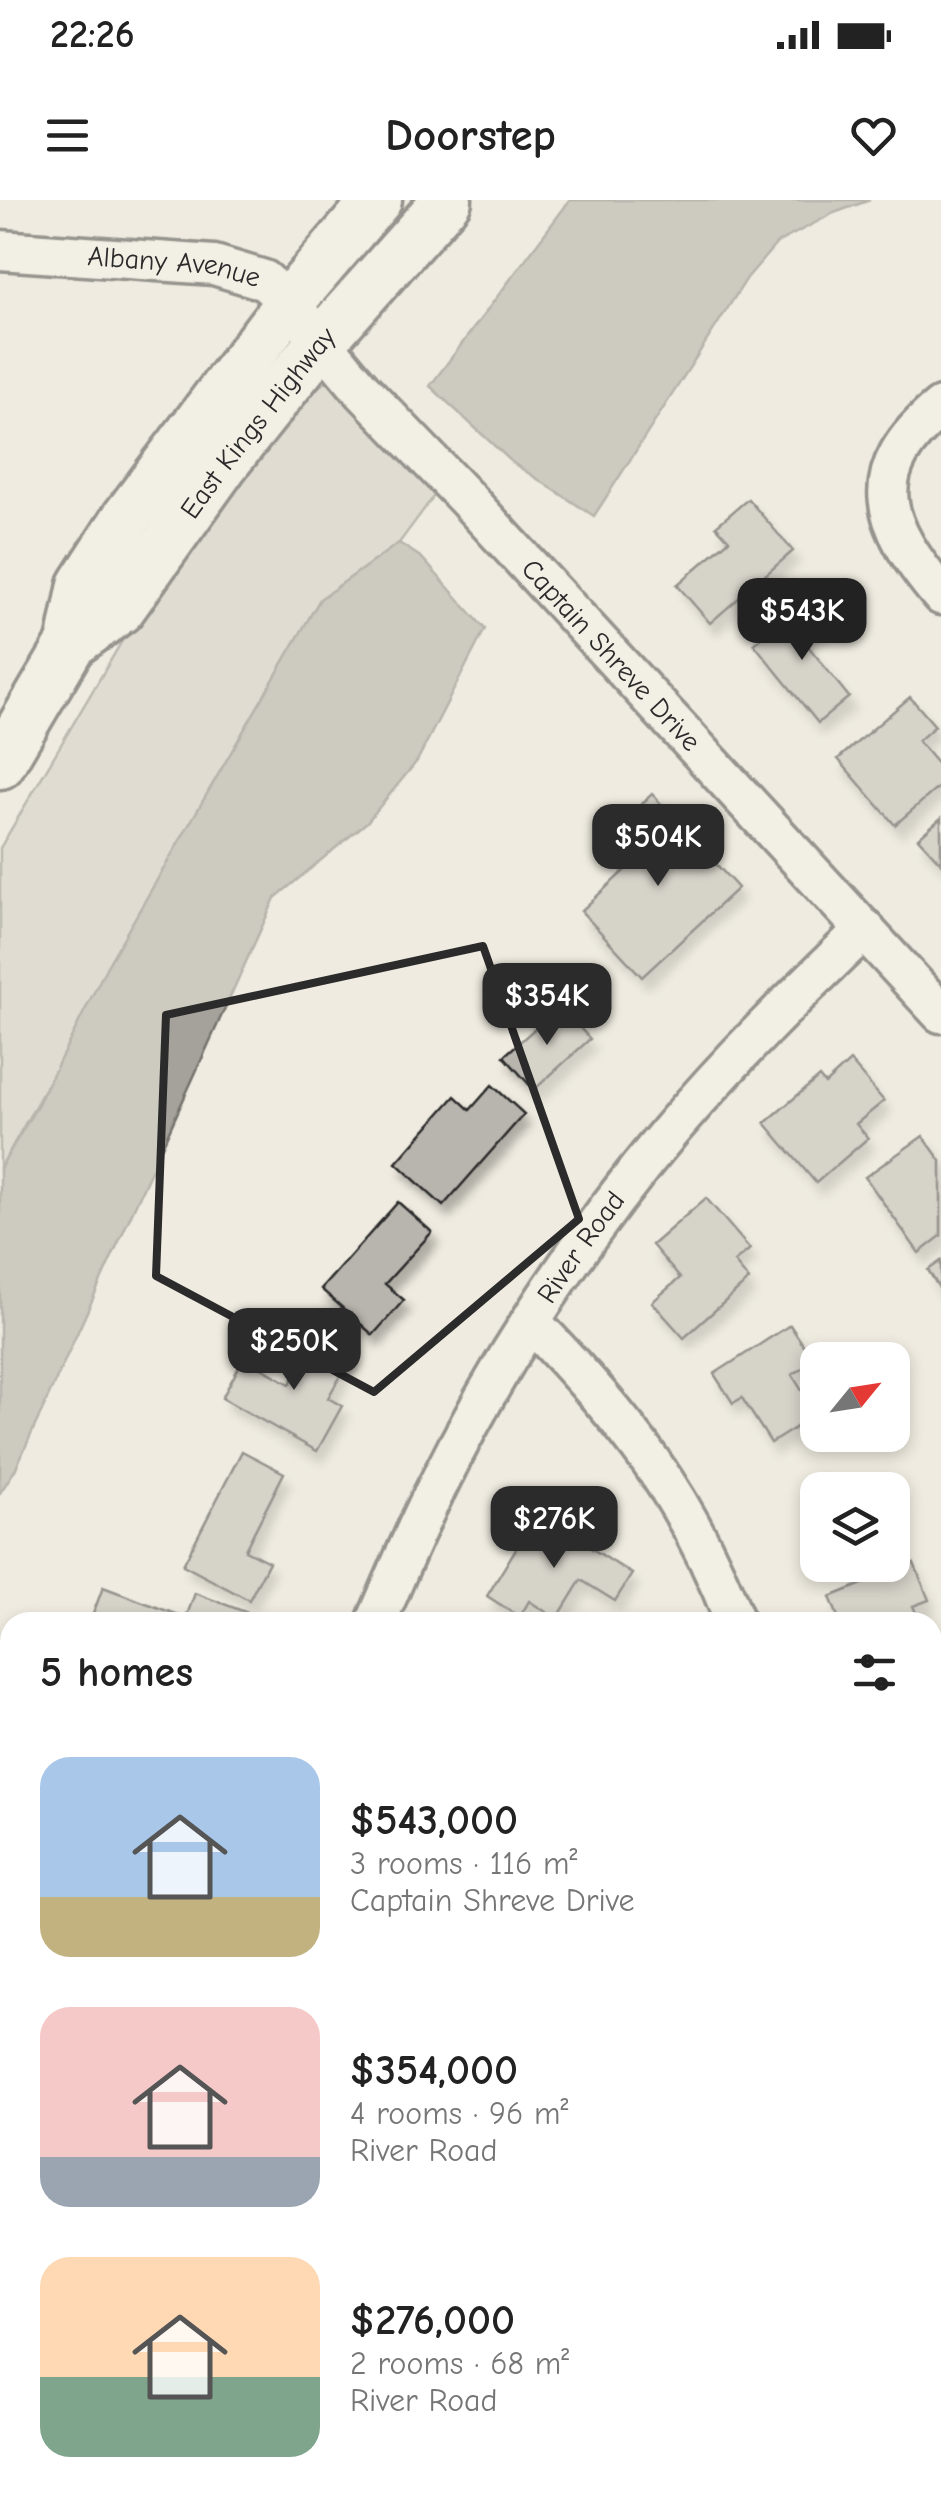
<!DOCTYPE html>
<meta charset="utf-8">
<style>
:root{--surface:#fff;--page:#f2f2f2;--text:#222;--muted:#767676;--accent:#2b2b2b}
body{margin:0;font-family:"Comic Neue",sans-serif;background:var(--page);color:var(--text);height:100vh;display:flex;flex-direction:column;font-size:38px;white-space:nowrap}
*{box-sizing:border-box;margin:0}
p{font-size:32px;color:var(--muted)}
.icon{flex:none;width:55px;height:55px;fill:none;stroke:currentColor;stroke-width:2;stroke-linecap:round;stroke-linejoin:round}
.map{position:relative;flex:1;overflow:hidden}
.details{position:absolute;left:0px;top:1412px;width:942px;height:892px;display:flex;flex-direction:column;background:var(--surface);border-radius:30px 30px 0 0;box-shadow:0 5px 15px #0003}
.details>*{flex:none}
.needle{width:65px;rotate:60deg}
.tools{position:absolute;left:800px;top:1142px;display:grid;gap:20px}
.tools a{display:grid;place-items:center;width:110px;height:110px;border-radius:20px;background:var(--surface);box-shadow:0 5px 15px #0003;font-size:50px}
.price{position:absolute;translate:-50% -85px;padding:0 22px;border-radius:20px;background:var(--accent);color:#fff;font-size:32px;line-height:65px;filter:drop-shadow(0 2px 5px #0008)}
.price::after{content:'';position:absolute;left:50%;top:60px;width:30px;height:22px;margin-left:-15px;background:inherit;clip-path:polygon(0 0,100% 0,50% 100%)}
.price.active{background:#222;color:#fff}
ul{padding:0;list-style:none}
li{display:flex;align-items:center;gap:30px;height:250px;padding:0 40px}
li span{display:grid;place-items:center;flex:none;width:280px;height:200px;border-radius:30px;color:#555}
li>.icon{margin-inline-start:auto}
span .icon{width:120px;height:120px;fill:#fffc;stroke-width:1}
li b{font-size:42px}
h2{display:flex;justify-content:space-between;align-items:center;height:120px;padding:0 40px;font-size:42px}
.status{display:flex;justify-content:space-between;align-items:center;height:70px;padding:0 50px;background:var(--surface);direction:ltr}
.status svg{height:28px;fill:currentColor}
header{display:flex;justify-content:space-between;align-items:center;height:130px;padding:0 40px;background:var(--surface);font-size:45px;font-weight:600}
.map>svg:first-child{display:block}
.green{fill:#cfcbc2;stroke:#7d7b76;stroke-width:2.5}
.water{fill:#a4a29a;stroke:#74726e;stroke-width:2.5}
.building{fill:#b8b5ae;stroke:#2b2b2b;stroke-width:2.5;filter:url(#shadow)}
.lines{fill:none;stroke-linecap:round;stroke-linejoin:round}
.minor-casing{stroke:#2b2b2b;stroke-width:45}
.major-casing{stroke:#2b2b2b;stroke-width:55}
.minor{stroke:#f7f3e8;stroke-width:38}
.major{stroke:#f7f3e8;stroke-width:48}
.marked{fill:none;stroke:#2b2b2b;stroke-width:8;stroke-linejoin:round}
.labels{text-anchor:middle;dominant-baseline:central;stroke-width:10;stroke-linejoin:round;paint-order:stroke}
.street-label{font-size:28px;fill:#2b2b2b;stroke:#f7f3e8}
</style>
<div class="status"><b>22:26</b><svg viewBox="0 0 49 12"><path d="M0 12V9h3v3zM5 12V6h3v6zM10 12V3h3v9zM15 12V0h3v12zM26 1h20v11H26zM47 4h2v5h-2z"/></svg></div>
<header><svg class="icon" aria-label="menu" viewBox="0 0 24 24"><path d="M4 6h16M4 12h16M4 18h16"/></svg>Doorstep<svg class="icon" aria-label="heart" viewBox="0 0 24 24"><path d="M12 20l-8-8c-3-5 5-10 8-4 3-6 11-1 8 4z"/></svg></header>
<div class="map">
<svg width="941" height="2304" viewBox="0 0 941 2304">
<defs>
<filter id="shadow"><feDropShadow dx="6" dy="11" stdDeviation="5" flood-color="#0004"/></filter>
</defs>
<rect width="100%" height="100%" fill="#efebe0"/>
<filter id="ink" filterUnits="userSpaceOnUse"><feTurbulence type="fractalNoise" baseFrequency=".01" numOctaves="2"/><feDisplacementMap in="SourceGraphic" scale="20" xChannelSelector="R" yChannelSelector="G"/><feConvolveMatrix kernelMatrix="1 2 1 2 8 2 1 2 1" color-interpolation-filters="sRGB"/></filter>
<g filter="url(#ink)">
<path class="green" d="M326,182l36,8 85,88 -48,65 -79,56 -320,569v-320l132,-224 163,-222z"/>
<g class="water">
<path d="M570,0h300l-36,13 -57,30 -30,35 -153,238 -81,-53 -83,-77z"/>
<path d="M399,343l23,15 63,71 -68,132 -50,61 -92,76 -260,572 -15,23v-325l37,-62 70,-140 213,-367z"/>
</g>
<g class="building">
<path d="M748,299l45,52 -83,72 -33,-38 52,-45 -13,-14z"/>
<path d="M805,403l19,22 -20,16 45,56 -31,26 -64,-79z"/>
<path d="M910,497l25,29 -17,15 23,27v17l-46,40 -57,-66z"/>
<path d="M652,594l86,94 -96,89 -61,-66 60,-56 -25,-27z"/>
<path d="M941,618v45l-23,-25z"/>
<path d="M560,806l30,33 -56,51 -30,-34z"/>
<path d="M850,861l34,40 -28,23 12,14 -52,45 -51,-60 54,-46 6,7z"/>
<path d="M492,885l32,29 -81,92 -47,-43 59,-67 15,14z"/>
<path d="M923,936l18,25v75l-22,17 -54,-76z"/>
<path d="M706,998l44,51 -16,13 15,18 -65,58 -32,-36 28,-24 -28,-33z"/>
<path d="M398,1002l34,30 -47,52 19,16 -31,35 -52,-46z"/>
<path d="M941,1061v30l-13,-21z"/>
<path d="M790,1125l24,36 -22,14 25,39 -46,29 -29,-45 -9,5 -19,-29z"/>
<path d="M318,1134l35,19 -25,45 14,8 -25,45 -95,-53 22,-40 46,26z"/>
<path d="M242,1251l42,22 -39,77 24,12 -20,38 -66,-35z"/>
<path d="M537,1314l95,60 -17,27 -34,-21 -24,39 -28,-18 -9,16 -33,-21z"/>
<path d="M914,1363l15,37 -16,6 7,16h-80l-10,-25z"/>
<path d="M103,1387l83,31 9,-25 53,20 -3,9h-155z"/>
<path d="M941,1623v111l-9,1v-111z"/>
<path d="M932,1755l9,1v99l-9,-1z"/>
<path d="M932,1887l9,1v39l-9,35z"/>
<path d="M0,1947l10,2v32l-10,-2z"/>
<path d="M10,2031v43l-8,-2z"/>
<path d="M0,2090l10,2v123l-10,-2z"/>
<path d="M0,2235l10,2v58h13l-3,9h-20z"/>
<path d="M310,2295h85l-2,9h-84z"/>
<path d="M803,2295h56l-2,9h-56z"/>
</g>
<g class="lines">
<g class="minor-casing">
<g id="minor">
<path id="s1" d="M0,50l214,15 50,15 25,23 73,87 105,109 474,514"/>
<path d="M941,207c-80,65 -60,117 0,188"/>
<path d="M532,1123c93,96 155,172 203,299"/>
<path id="s2" d="M376,1422c19,-43 37,-88 59,-131 61,-125 145,-254 235,-360 61,-72 127,-137 195,-202"/>
<path d="M169,2304l2,-9"/>
<path d="M693,2304l2,-9"/>
</g>
</g>
<g class="major-casing">
<g id="major">
<path id="s3" d="M71,444l49,-35 103,-144 97,-122 127,-143"/>
<path d="M0,564l71,-120 12,-59 44,-68 162,-214 88,-103"/>
</g>
</g>
<use href="#minor" class="minor"/>
<use href="#major" class="major"/>
</g>
</g>
<path d="M0 0H941V2304H0ZM483,746l96,273 -205,173 -218,-116 10,-261z" fill="#efebe0" fill-opacity=".55" fill-rule="evenodd"/>
<path class="marked" d="M483,746l96,273 -205,173 -218,-116 10,-261z"/>
<g class="labels">
<g class="street-label">
<text stroke="none"><textPath href="#s1" startOffset="175">Albany Avenue</textPath></text>
<text stroke="none"><textPath href="#s3" startOffset="292">East Kings Highway</textPath></text>
<text stroke="none"><textPath href="#s1" startOffset="778">Captain Shreve Drive</textPath></text>
<text stroke="none"><textPath href="#s2" startOffset="428">River Road</textPath></text>
</g>
</g>
</svg>
<div class="tools">
<a><svg class="needle" viewBox="-14 -14 28 28"><path d="M0-13l5 13h-10z" fill="#e53935"/><path d="M0 13l5-13h-10z" fill="#767676"/></svg></a>
<a><svg class="icon" aria-label="layers" viewBox="0 0 24 24"><path d="M12 4l9 5-9 5-9-5zM3 14l9 5 9-5"/></svg></a>
</div>
<b class="price active" style="left:802px;top:463px">$543K</b>
<b class="price" style="left:658px;top:689px">$504K</b>
<b class="price" style="left:547px;top:848px">$354K</b>
<b class="price" style="left:294px;top:1193px">$250K</b>
<b class="price" style="left:554px;top:1371px">$276K</b>
<section class="details">
<h2>5 homes<svg class="icon" aria-label="filters" viewBox="0 0 24 24"><path d="M4 7h16M4 17h16"/><circle cx="9" cy="7" r="2"/><circle cx="15" cy="17" r="2"/></svg></h2>
<ul>
<li><span style="background:linear-gradient(#a9c7e8 70%,#c2b280 0)"><svg class="icon" aria-label="home" viewBox="0 0 24 24"><path d="M3 11l9-7 9 7M6 9v11h12V9"/></svg></span><div><b>$543,000</b><p>3 rooms · 116 m²</p><p>Captain Shreve Drive</p></div></li>
<li><span style="background:linear-gradient(#f6c9c9 75%,#9aa5b1 0)"><svg class="icon" aria-label="home" viewBox="0 0 24 24"><path d="M3 11l9-7 9 7M6 9v11h12V9"/></svg></span><div><b>$354,000</b><p>4 rooms · 96 m²</p><p>River Road</p></div></li>
<li><span style="background:linear-gradient(#ffd9b3 60%,#7fa58c 0)"><svg class="icon" aria-label="home" viewBox="0 0 24 24"><path d="M3 11l9-7 9 7M6 9v11h12V9"/></svg></span><div><b>$276,000</b><p>2 rooms · 68 m²</p><p>River Road</p></div></li>
</ul>
</section>
</div>
